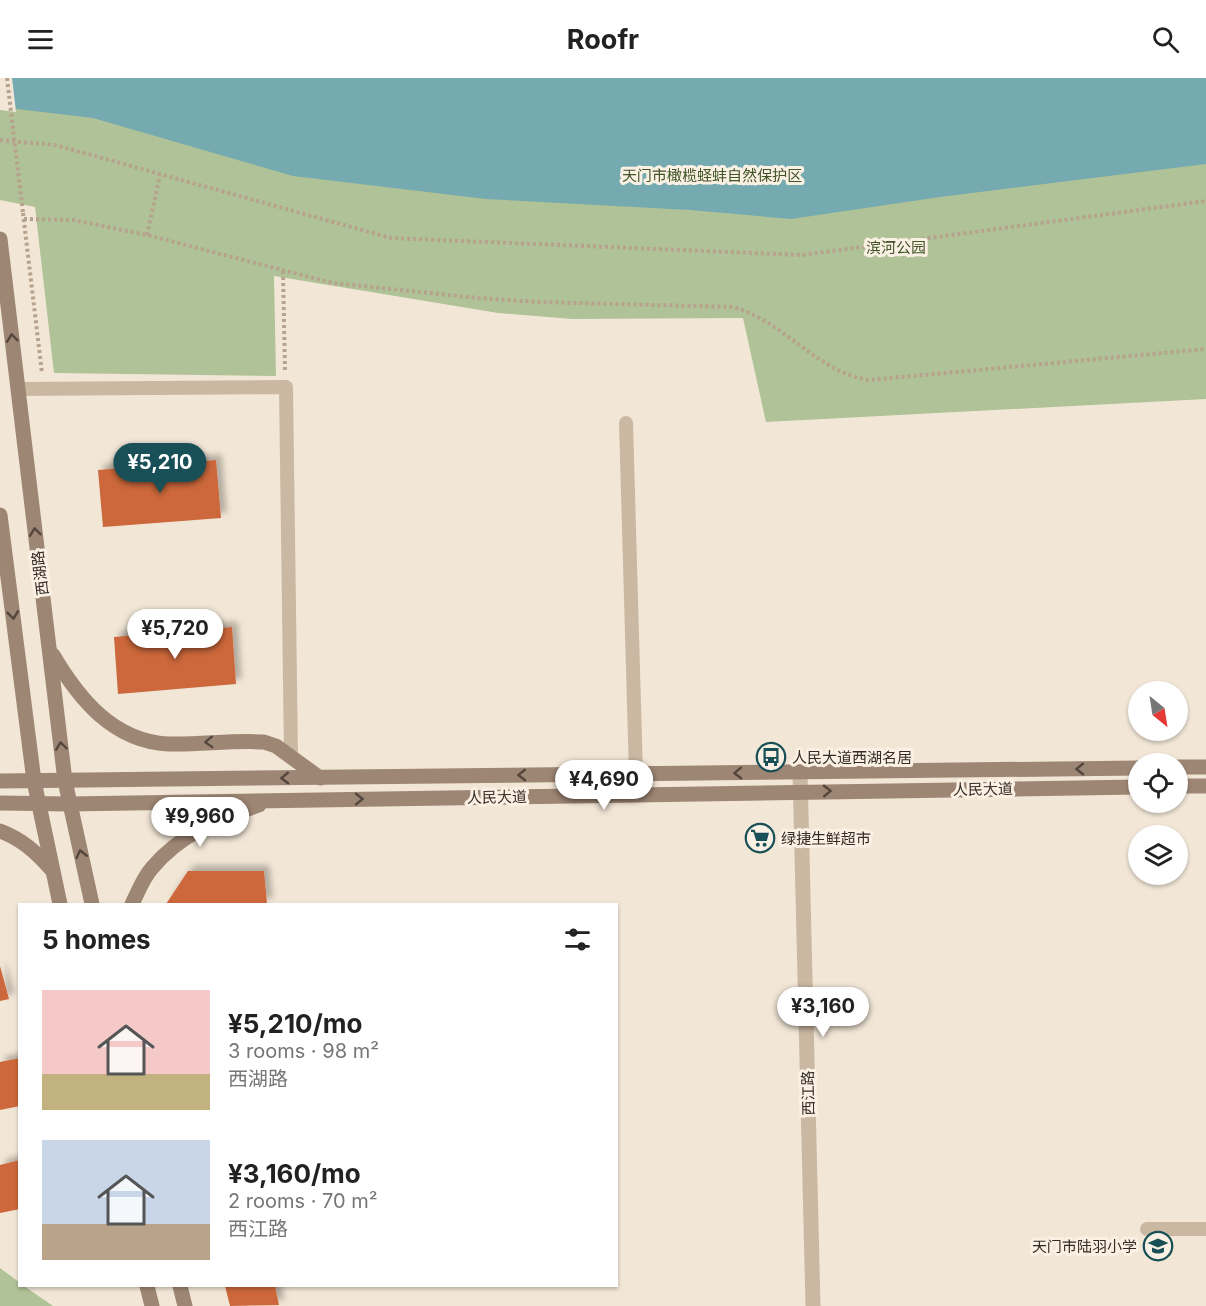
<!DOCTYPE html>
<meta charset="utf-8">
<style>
:root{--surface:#fff;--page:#f6f6f6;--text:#222;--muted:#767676;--accent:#195058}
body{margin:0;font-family:Inter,"Noto Sans SC",sans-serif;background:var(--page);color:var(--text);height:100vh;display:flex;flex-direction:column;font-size:22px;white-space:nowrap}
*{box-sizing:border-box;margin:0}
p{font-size:20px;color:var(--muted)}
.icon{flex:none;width:33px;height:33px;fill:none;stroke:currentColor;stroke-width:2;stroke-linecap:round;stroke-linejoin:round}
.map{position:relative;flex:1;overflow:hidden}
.panel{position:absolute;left:18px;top:825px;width:600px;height:384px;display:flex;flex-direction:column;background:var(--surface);border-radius:0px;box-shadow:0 2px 4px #0004}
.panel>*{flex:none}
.needle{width:39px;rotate:150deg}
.buttons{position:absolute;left:1128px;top:603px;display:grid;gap:12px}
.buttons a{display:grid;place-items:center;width:60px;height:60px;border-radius:50%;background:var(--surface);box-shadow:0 2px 4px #0004;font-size:30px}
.price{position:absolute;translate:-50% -51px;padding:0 14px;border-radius:21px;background:#fff;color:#222;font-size:20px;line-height:39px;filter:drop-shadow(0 2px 3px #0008)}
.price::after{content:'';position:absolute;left:50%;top:36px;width:18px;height:14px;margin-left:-9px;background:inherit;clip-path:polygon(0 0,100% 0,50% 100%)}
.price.current{background:var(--accent);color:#fff}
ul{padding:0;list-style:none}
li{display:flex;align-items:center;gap:18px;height:150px;padding:0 24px}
li span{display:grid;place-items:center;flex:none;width:168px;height:120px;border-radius:0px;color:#555}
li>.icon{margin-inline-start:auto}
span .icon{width:72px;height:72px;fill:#fffc;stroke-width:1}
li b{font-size:26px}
h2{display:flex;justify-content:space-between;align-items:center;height:72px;padding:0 24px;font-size:26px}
header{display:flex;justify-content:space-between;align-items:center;height:78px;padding:0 24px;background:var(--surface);font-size:27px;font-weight:700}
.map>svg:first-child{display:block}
.green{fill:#b0c297}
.water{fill:#75aab0}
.pier{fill:#f2e7d7}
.building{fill:#cc683b;filter:url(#shadow)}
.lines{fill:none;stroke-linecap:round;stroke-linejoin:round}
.path{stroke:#b6a28d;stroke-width:4;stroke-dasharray:3 3;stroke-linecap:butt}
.lane{stroke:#cbb8a3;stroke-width:14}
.street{stroke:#cbb8a3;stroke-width:15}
.secondary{stroke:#9e8674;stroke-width:15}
.path-bridge{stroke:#b6a28d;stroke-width:4;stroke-dasharray:3 3;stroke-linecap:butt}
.oneway{stroke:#54463d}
.labels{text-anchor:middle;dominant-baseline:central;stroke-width:6;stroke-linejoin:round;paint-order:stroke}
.park-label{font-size:15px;fill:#415428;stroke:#faf1e4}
.street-label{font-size:15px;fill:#352b25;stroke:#faf1e4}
.poi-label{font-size:15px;fill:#352b25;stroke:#faf1e4;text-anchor:start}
</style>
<header><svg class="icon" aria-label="menu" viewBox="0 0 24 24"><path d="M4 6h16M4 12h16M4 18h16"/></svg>Roofr<svg class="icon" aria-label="search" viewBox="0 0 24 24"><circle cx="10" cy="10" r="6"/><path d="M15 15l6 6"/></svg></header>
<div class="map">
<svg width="1206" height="1228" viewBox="0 0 1206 1228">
<defs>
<filter id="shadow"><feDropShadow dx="5.5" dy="-5.5" stdDeviation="3" flood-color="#0004"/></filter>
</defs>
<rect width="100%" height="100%" fill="#f2e7d7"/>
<g class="green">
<path d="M0,0h1206v321l-440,23 -23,-104 -171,1 -74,-6 -224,-37 2,100 -222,-3 -19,-166 -35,-7z"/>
<path d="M0,1190l19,14 1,4h4l29,20h-53z"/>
</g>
<path class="water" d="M0,0h1206v86l-266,33 -149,22 -101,-9 -204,-11 -193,-23 -200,-58 -93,-11z"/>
<path class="pier" d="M0,0h12l4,34 -16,-2z"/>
<g class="building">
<path d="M216,382l5,58 -118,9 -5,-57z"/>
<path d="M232,549l4,57 -118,10 -4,-57z"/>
<path d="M188,793h76l3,33h-101z"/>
<path d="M0,888l9,33 -9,2z"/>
<path d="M20,980v48l-20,4v-48z"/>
<path d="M20,1082v49l-20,4v-48z"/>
<path d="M225,1208h50l4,19 -49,1z"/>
</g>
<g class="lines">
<g class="path">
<path d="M0,62l55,5 336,93 411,17 404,-54"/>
<path d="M23,135l19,160"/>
<path d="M24,141l49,1 74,15 186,48 145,15 61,4 194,5c53,15 83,65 136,73l337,-31"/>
<path d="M147,157l13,-60"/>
<path d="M283,193l2,100"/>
</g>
<g class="lane">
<path d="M18,311l268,-2 5,369"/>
<path d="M626,345l10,351"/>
<path d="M1147,1151h59"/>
</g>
<path class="street" d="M800,694l13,534"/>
<g class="secondary">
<path d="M0,161l65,542 27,123"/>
<path d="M0,437l34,266 26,123"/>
<path d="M53,577c26,44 60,86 115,89 32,1 64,-4 96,-2l12,4 44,32"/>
<path d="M1178,689h28"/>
<path d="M0,703l1138,-13"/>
<path d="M1178,708h28"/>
<path d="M0,725l69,1 1069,-17"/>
<path d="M0,753c22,8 37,22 52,39"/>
<path d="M132,826c6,-12 11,-26 20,-36 28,-34 67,-49 107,-63"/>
<path d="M147,1208l5,20"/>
<path d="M180,1208l5,20"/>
</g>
<path class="path-bridge" d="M7,0l16,135"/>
</g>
<defs><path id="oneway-chevron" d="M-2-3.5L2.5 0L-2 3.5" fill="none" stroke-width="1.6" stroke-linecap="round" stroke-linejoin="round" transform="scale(1.5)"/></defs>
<g class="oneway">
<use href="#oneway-chevron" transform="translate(12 260) rotate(-97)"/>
<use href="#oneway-chevron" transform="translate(35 454) rotate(-97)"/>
<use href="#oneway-chevron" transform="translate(13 537) rotate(83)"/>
<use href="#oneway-chevron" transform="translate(209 664) rotate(178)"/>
<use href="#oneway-chevron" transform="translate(61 668) rotate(-97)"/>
<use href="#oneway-chevron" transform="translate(1080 691) rotate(179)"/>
<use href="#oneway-chevron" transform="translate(738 695) rotate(179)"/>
<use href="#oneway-chevron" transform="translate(522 697) rotate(179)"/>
<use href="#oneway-chevron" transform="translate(285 700) rotate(179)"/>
<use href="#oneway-chevron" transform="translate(827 713) rotate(-1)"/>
<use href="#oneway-chevron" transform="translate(359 721) rotate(-1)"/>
<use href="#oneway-chevron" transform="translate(81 776) rotate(-103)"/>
</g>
<defs>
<g id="bus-ring" transform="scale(1.5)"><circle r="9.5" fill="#faf1e4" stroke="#195058" stroke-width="1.5"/><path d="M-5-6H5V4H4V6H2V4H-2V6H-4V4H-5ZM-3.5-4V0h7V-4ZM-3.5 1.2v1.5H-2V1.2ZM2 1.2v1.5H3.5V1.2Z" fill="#195058"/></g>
<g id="supermarket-ring" transform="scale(1.5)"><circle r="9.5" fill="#faf1e4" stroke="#195058" stroke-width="1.5"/><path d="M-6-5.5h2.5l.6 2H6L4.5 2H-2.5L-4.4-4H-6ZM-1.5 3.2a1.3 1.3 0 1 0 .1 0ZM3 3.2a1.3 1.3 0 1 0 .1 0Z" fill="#195058"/></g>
<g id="school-ring" transform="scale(1.5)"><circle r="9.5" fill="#faf1e4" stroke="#195058" stroke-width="1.5"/><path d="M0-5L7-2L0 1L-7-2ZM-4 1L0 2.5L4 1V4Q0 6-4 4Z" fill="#195058"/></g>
</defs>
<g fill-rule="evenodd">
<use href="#bus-ring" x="771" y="679"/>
<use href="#supermarket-ring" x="760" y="760"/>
<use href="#school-ring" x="1158" y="1168"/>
</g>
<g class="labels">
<g class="park-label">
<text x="712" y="97">天门市橄榄蛏蚌自然保护区</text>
<text x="896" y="169">滨河公园</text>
</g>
<g class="street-label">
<text transform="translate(40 495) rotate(-97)">西湖路</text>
<text transform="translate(983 711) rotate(-1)">人民大道</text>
<text transform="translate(497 719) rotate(-1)">人民大道</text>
<text transform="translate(808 1015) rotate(-91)">西江路</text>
</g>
<g class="poi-label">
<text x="792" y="679">人民大道西湖名居</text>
<text x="781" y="760">绿捷生鲜超市</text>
<text x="1137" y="1168" text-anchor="end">天门市陆羽小学</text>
</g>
</g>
</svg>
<div class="buttons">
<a><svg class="needle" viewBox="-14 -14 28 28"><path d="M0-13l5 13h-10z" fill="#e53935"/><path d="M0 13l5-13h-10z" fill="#767676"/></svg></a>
<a><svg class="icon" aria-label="locate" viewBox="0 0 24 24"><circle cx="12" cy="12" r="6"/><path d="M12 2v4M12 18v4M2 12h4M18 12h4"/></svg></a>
<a><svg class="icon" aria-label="layers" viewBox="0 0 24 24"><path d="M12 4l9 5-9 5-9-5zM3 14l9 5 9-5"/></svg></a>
</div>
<b class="price current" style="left:160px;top:416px">¥5,210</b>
<b class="price" style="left:175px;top:582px">¥5,720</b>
<b class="price" style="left:604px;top:733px">¥4,690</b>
<b class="price" style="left:200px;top:770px">¥9,960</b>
<b class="price" style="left:823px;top:960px">¥3,160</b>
<section class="panel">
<h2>5 homes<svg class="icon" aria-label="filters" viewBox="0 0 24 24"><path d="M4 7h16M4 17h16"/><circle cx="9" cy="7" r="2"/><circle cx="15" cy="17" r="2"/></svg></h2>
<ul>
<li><span style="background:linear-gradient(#f6c9c9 70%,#c2b280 0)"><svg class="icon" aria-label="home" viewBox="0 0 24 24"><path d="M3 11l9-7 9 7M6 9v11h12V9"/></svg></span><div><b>¥5,210/mo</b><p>3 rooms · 98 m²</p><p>西湖路</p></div></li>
<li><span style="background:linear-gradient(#c9d6e8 70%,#b9a48a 0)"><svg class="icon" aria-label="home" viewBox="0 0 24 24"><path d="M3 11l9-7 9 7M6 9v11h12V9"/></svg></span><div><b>¥3,160/mo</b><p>2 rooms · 70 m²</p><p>西江路</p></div></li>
</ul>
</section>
</div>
